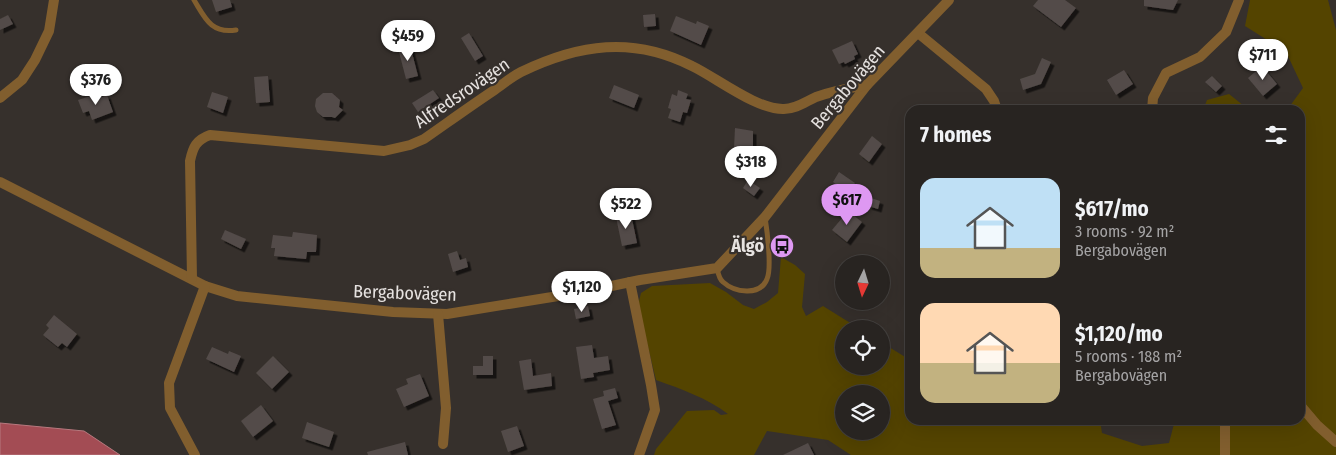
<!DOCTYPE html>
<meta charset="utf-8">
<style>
:root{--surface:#282421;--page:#302c2a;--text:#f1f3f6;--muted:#a5a4a5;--line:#44413f;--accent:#de98f2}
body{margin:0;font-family:"Fira Sans Condensed",sans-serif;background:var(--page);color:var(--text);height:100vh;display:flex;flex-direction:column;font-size:19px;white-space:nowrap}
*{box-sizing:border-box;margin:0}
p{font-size:16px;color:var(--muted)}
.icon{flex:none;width:28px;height:28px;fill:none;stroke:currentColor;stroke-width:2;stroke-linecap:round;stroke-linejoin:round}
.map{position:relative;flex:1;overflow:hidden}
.panel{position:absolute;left:905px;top:105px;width:400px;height:320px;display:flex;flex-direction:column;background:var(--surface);border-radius:15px;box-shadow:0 5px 20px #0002,0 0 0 1px var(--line)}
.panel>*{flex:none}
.needle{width:32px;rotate:184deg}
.buttons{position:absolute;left:835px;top:255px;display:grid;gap:10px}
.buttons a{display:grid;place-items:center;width:55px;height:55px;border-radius:50%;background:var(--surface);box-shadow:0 5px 20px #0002,0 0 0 1px var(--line);font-size:25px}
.price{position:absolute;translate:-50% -42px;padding:0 11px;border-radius:18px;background:#fff;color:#222;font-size:16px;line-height:32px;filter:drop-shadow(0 1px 2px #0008)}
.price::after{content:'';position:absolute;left:50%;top:30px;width:15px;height:11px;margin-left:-8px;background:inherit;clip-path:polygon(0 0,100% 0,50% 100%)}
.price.on{background:var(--accent);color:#111}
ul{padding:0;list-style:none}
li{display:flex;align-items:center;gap:15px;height:125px;padding:0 15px}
li span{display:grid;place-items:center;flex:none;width:140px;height:100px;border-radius:15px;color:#555}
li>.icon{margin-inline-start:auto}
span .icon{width:60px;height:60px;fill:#fffc;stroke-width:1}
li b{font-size:21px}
h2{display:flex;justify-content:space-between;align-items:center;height:60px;padding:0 15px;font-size:21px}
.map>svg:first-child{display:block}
.green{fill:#544400;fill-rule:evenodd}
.water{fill:#a34c54;stroke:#b7797e}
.building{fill:#534b49;filter:url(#shadow)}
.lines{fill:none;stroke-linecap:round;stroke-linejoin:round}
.service{stroke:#815e2e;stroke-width:5}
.minor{stroke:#815e2e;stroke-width:10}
.labels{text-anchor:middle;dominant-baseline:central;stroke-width:4.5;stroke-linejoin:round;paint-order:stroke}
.street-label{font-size:18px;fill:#e6e2e0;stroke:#36302c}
.poi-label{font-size:18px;font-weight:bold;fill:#e6e2e0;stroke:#36302c;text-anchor:end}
</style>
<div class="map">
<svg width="1336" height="455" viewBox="0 0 1336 455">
<defs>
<filter id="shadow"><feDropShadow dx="3.5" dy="3.5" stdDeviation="0" flood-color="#0009"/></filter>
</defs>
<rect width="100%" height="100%" fill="#36302c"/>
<g class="green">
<path d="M1250,0h78l8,30v425h-485l-23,-15 -61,-9 -13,24h-100l2,-6 31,-38 27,-1 7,5 7,-1c-21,-16 -47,-25 -72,-34l-18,-75 3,-12 11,-7 58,-3 16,9 17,13 11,4 13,-7 11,-9 3,-36 14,8 10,9 -3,33 4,9 17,-10 37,23h-16v37h37v-24l29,18v60h190l2,13 40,13 27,-3 6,-23h125v-150l4,-4 -4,-10v-146h-13l16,-22 -17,-36 -41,-26zM844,394h37v37h-37z"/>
<path d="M1229,94l20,16h-46l4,-10z"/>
</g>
<path class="water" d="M0,423l84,8 36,24h-120z"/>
<g class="building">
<path d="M212,0h18l2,7 -16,5z"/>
<path d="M1038,0h27l11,8 -15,19 -28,-21z"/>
<path d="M1144,0h34l-5,10 -29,-4z"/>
<path d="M655,14l1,12 -12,1 -1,-12z"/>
<path d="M8,15l5,9 -13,6v-11z"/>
<path d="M676,16l20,8 1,-3 12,5 -8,19 -31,-14z"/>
<path d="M469,33l14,23 -8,5 -14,-23z"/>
<path d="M852,41l6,13 -4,2 1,3 -10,5 -1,-2 -5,2 -7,-14z"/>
<path d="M410,45l8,31 -12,3 -8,-31z"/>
<path d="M1042,58l9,4 -10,22 -18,6 -3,-11 15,-5z"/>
<path d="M1262,66l15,18 -14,12 -15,-18z"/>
<path d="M1124,70l9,14 -17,11 -9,-15z"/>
<path d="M268,76l2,26 -14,1 -2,-26z"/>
<path d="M1212,76l10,10 -6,6 -11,-10z"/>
<path d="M614,85l25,10 -5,13 -25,-10z"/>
<path d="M433,90l6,8 -21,14 -6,-9z"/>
<path d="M678,90l10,4 -2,5 5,1 -4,13 -4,-1 -3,10 -12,-4 3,-9 -3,-1 4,-14 5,2z"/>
<path d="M212,92l16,5 -5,16 -16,-6z"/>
<path d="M100,93l2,4 5,-2 6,17 -21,8 -3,-9 -6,2 -5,-13z"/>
<path d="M323,93h9l8,7 -1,7 4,3 -8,8 -3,-1h-9l-6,-5 -2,-6 1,-7z"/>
<path d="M735,128l18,3v19l-19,-1z"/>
<path d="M872,136l10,8 -13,18 -10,-8z"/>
<path d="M839,172l16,11 -7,10 -15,-11z"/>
<path d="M748,180l12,8 -6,8 -11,-8z"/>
<path d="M871,198l9,3 -2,8 -10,-3z"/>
<path d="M848,211l14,11 -15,20 -15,-12z"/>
<path d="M631,214l6,29 -15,3 -6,-29z"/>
<path d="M225,230l21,9 -5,10 -20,-10z"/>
<path d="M293,232l24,3 -1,17h-9l-1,7 -32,-3 1,-8h-4l2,-13 19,2z"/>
<path d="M457,251l3,9 6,-2 2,9 -15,5 -5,-18z"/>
<path d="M588,306l2,10 -14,3 -2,-10z"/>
<path d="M54,315l23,19 -10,13 -5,-4 -4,4 -15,-12 6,-7 -3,-3z"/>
<path d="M592,345l2,13 14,-2 2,14 -17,3 1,4 -13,2 -5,-32z"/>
<path d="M212,347l16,7 1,-3 12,5 -7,16 -28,-13z"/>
<path d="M273,356l16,16 -17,17 -16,-16z"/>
<path d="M483,356h10v19h-20v-9h10z"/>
<path d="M531,359l2,17 18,-3 1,13 -28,4 -5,-29z"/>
<path d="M420,374l9,22 -25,11 -8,-18 12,-5 -2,-5z"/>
<path d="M615,388l3,10 -10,3 8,24 -14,4 -9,-30 11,-3 -1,-5z"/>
<path d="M261,405l12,16 -20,16 -12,-16z"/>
<path d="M307,422l27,10 -5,15 -27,-9z"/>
<path d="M517,426l7,20 -16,6 -7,-21z"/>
<path d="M405,442l3,13h-40l-1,-3z"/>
<path d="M808,443l6,12h-31z"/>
</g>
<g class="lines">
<g class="service">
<path d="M194,0c11,18 17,34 42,30"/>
<path d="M717,268c1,5 2,11 6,14 11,10 37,15 44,-3 5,-11 0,-49 -2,-62"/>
</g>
<g class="minor">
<path d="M918,33l68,56 8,12 3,9"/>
<path d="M0,98l22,-18 13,-20 14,-29 5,-31"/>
<path d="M1152,110l1,-12 13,-25 34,-16 26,-25 13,-32"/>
<path d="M0,182l205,104 32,10 156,16 54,2 136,-22 57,-12 77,-12 48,-51 102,-132 82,-85"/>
<path d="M192,279l-2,-118c3,-14 6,-21 20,-26l174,16 26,-6 14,-6c23,-16 45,-32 69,-48 9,-6 18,-14 28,-19 58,-28 112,-36 171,-6 25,12 65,44 92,43 12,0 21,-7 32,-12 17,-6 33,-9 51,-12"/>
<path d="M630,282l21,103 4,25 -16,45"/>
<path d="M438,314l8,94 -3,36"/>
<path d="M1300,405l17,20 19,17"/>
<path d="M1225,420v35"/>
<path d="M195,455l-25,-47 -1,-25 36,-97"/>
</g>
</g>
<defs>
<g id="bus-disc" transform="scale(1.25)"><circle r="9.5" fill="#de98f2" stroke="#36302c"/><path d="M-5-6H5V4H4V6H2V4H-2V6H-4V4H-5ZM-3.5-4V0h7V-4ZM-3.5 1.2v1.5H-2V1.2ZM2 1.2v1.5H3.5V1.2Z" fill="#111"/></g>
</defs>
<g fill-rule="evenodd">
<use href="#bus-disc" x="782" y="246"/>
</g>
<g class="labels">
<g class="street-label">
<text transform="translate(848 87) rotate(-50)">Bergabovägen</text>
<text transform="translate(462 93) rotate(-34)">Alfredsrovägen</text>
<text transform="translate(405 293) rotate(2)">Bergabovägen</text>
</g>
<g class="poi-label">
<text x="764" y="246">Älgö</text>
</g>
</g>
</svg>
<div class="buttons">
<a><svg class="needle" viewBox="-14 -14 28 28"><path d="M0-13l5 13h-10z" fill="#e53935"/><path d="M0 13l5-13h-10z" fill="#a5a4a5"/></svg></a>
<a><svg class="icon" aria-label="locate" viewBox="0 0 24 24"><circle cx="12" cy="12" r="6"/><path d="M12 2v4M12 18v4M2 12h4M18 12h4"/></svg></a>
<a><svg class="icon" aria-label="layers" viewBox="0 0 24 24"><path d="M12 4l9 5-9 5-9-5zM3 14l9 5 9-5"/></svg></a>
</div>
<b class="price" style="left:408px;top:62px">$459</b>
<b class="price" style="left:1263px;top:81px">$711</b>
<b class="price" style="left:96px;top:106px">$376</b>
<b class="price" style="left:751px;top:188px">$318</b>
<b class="price on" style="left:847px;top:226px">$617</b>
<b class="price" style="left:626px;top:230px">$522</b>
<b class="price" style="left:582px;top:313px">$1,120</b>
<section class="panel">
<h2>7 homes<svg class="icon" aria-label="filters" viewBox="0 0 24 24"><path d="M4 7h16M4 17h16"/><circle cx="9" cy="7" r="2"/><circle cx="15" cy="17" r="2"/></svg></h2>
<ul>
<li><span style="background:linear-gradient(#bfe0f5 70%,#c2b280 0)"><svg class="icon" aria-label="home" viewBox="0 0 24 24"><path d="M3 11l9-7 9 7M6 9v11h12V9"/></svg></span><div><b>$617/mo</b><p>3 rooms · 92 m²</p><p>Bergabovägen</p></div></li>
<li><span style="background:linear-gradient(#ffd9b3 60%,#c2b280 0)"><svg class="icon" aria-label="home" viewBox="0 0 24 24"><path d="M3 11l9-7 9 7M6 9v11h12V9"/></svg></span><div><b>$1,120/mo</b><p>5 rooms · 188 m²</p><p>Bergabovägen</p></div></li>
</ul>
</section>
</div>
